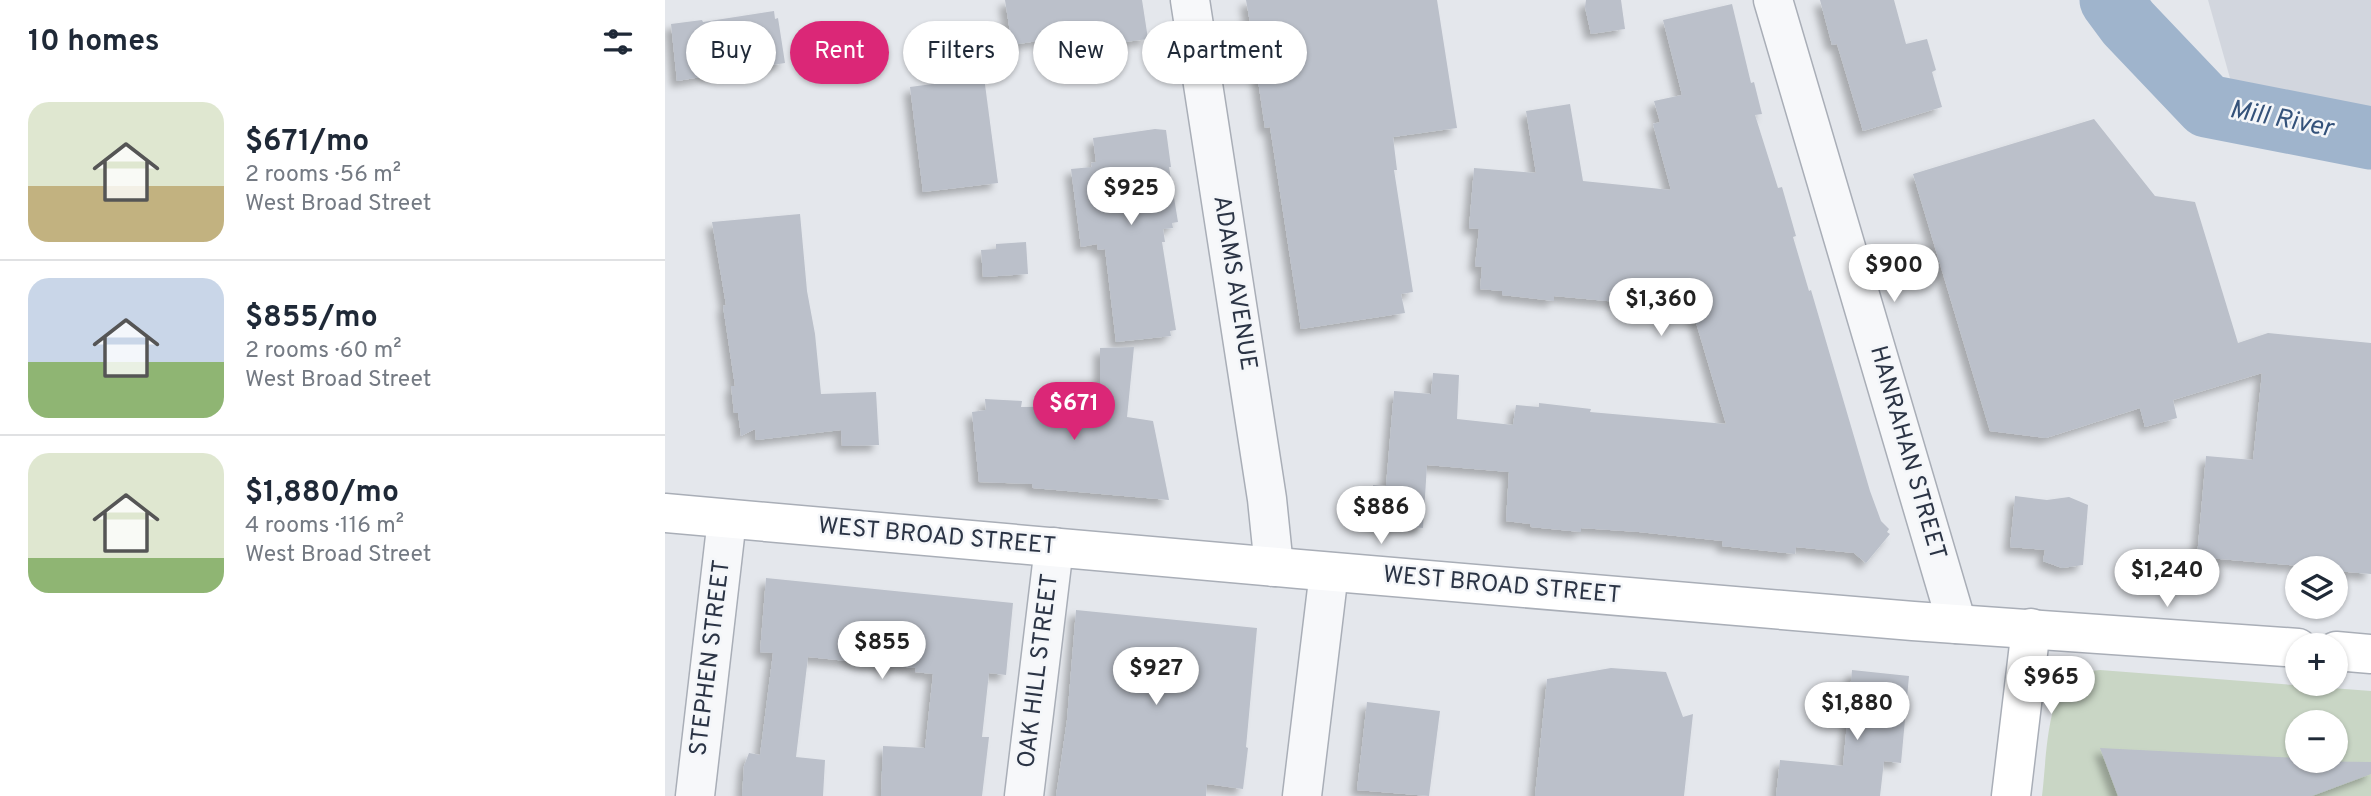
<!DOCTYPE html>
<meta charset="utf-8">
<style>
:root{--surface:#fff;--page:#f2f2f3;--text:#1f2937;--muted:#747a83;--line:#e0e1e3;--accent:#db2777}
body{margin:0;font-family:Overpass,sans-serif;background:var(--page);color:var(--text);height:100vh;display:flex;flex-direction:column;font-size:26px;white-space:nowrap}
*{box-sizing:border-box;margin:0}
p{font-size:23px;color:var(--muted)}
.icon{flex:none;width:38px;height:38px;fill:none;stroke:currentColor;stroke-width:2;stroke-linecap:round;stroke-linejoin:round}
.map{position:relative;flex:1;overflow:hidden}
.drawer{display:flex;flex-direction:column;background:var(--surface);width:665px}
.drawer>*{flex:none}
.guide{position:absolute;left:21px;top:21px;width:665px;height:63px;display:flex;gap:14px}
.controls{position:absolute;left:1620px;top:556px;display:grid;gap:14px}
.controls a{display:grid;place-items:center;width:63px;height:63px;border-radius:50%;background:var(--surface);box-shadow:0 2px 5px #0004;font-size:35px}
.price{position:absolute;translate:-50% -60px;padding:0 16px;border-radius:24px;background:#fff;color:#222;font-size:23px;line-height:46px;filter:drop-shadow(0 2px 4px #0008)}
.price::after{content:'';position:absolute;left:50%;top:42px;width:21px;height:16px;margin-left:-10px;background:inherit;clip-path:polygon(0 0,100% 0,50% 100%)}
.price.on{background:var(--accent);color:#fff}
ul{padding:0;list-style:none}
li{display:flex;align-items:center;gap:21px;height:175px;padding:0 28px}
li+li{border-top:2px solid var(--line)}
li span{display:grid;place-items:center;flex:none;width:196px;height:140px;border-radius:21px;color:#555}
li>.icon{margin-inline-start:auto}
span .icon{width:84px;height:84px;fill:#fffc;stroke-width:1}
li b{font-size:30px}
h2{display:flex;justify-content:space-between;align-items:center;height:84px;padding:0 28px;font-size:30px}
.pill{padding:0 24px;border-radius:32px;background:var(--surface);box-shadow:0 2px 5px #0004;font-size:24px;line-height:63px}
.pill.on{background:var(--accent);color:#fff}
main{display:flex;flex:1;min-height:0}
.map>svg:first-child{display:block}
.built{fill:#d2d6de}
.green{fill:#c9d6c5;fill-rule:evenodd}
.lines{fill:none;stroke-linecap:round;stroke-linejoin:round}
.river{stroke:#9fb4cc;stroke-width:63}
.building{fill:#bbc0ca;filter:url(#shadow)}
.minor-casing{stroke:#a9aeb7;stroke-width:41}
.secondary-casing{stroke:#a9aeb7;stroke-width:41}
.minor{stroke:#f7f8fa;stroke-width:38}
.secondary{stroke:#fff;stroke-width:38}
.labels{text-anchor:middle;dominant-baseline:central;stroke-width:5;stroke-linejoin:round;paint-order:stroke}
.street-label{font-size:24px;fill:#2b3445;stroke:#f4f6f9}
.water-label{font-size:26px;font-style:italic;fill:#34527a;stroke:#f4f6f9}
</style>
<main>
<section class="drawer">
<h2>10 homes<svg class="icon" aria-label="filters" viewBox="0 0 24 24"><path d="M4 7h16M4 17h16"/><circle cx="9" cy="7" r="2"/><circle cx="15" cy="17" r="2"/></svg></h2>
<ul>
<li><span style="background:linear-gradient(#dfe7d0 60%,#c2b280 0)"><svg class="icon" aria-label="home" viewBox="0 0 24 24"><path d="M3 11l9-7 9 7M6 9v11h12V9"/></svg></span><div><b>$671/mo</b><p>2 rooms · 56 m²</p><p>West Broad Street</p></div></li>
<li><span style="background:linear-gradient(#c9d6e8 60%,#8fb573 0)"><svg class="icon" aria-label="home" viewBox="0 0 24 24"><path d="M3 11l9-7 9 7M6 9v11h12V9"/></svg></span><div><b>$855/mo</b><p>2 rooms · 60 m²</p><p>West Broad Street</p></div></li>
<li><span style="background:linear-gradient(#dfe7d0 75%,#8fb573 0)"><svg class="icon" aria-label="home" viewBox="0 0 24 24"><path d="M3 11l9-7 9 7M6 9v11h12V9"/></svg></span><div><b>$1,880/mo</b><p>4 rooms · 116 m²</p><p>West Broad Street</p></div></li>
</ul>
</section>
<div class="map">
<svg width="1706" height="796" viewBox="0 0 1706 796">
<defs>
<filter id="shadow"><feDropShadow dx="-6" dy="6" stdDeviation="3.5" flood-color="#0004"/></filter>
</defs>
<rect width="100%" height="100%" fill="#e4e7ec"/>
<path class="built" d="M1543,0h163v122l-123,20z"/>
<path class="green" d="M1435,670l271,21v105h-329c4,-29 4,-97 27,-116 10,-8 20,-9 31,-10zM1633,723h38v38h-38z"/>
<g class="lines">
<path class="river" d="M1446,0l17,23 79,83 164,32"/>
</g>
<g class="building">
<path d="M340,0h137l6,39 -31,4 -3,-14 -102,16z"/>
<path d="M581,0h191l20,128 -64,9 4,33h-3l19,122 -12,2 4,19 -104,16 -31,-202 -5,1 -9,-61 -7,2 -5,-34 8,-1z"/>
<path d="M921,0h35l4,29 -34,5 -6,-27z"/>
<path d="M1155,0h74l12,44 21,-5 9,31 -4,2 10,35 -79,24 -26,-87 -5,1z"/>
<path d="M1067,4l19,79 3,-1 8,32 -7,1 23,73 4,-1 14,49 -3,1 16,54 2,-1 59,201 11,30 8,8 -2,3 3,2 -24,29 -12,-10 -58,-6 -1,7 -73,-8 1,-5 -84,-9 -58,-4v4l-50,-5 -1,-3 -24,-3 3,-49 -82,-7 -4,63 -52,-4 2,-39 13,1 8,-95 37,3 2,-21 26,2 -2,44 56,6 3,-20 23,2v-4l52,6 -1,3 136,12 -34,-115 -138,-13v5l-52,-6v-4l-22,-2 2,-22 -7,-1 4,-37 -10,-1 5,-60 62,5 -10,-62 44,-7 13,77 88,9 -18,-66 7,-2 -6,-21 28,-6 -19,-75z"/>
<path d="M109,11l1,8 3,-1 7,45 -108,18 -6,-57 31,-4 1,2z"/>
<path d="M319,77l14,106 -75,9 -13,-105z"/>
<path d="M1429,119l61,77 40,6 43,141 30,-10 103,10v231l-35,-3v-2l-139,-12 9,-101 47,4 9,-87 -89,27 4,18 -32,9 -5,-19 -94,30 -56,-7 -77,-257z"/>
<path d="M490,129l11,1 5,37h-2l9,55 -6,1 1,5 -10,1 2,13h-3l14,88 -6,1 1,5 -55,6 -11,-93 -7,1 -1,-6 -16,3 -10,-78 21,-2 -1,-4 5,-1 -3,-24z"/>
<path d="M135,214l7,77 8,43 6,60 55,-2 3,53 -37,1 -1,-16 -85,10 -1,-11 -14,7 -3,-23h-4l-3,-27h4l-12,-80 3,-1 -14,-83z"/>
<path d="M361,242l2,32 -45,3 -2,-27 15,-1v-5z"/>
<path d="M469,347l-7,70 26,4 16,79 -136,-12 -1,-4 -53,-2 -7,-70 14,-2 -1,-11 37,2 -1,6 79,-1v-58z"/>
<path d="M1350,496l32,4 22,-3 19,8 -5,60 -21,3 -19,-7 2,-11 -35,-3z"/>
<path d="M101,578l247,25 -7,72 -17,-2 -7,64h7l-7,59h-101l2,-50 42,2 8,-74 -18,-2 1,-4 -108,-11 -12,100 29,3 -2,36h-81l2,-30 5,-13 11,2 13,-102 -13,-1z"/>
<path d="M411,610l181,18 -11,119 2,1 -5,41 -36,-5 -1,12h-150l11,-76z"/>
<path d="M946,668l55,4 17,45 10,-3 -9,82h-149l12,-117z"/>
<path d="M1187,670l57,6 -8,87 -17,-2 -4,35h-104l4,-36 63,6z"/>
<path d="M702,702l73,9 -11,85 -72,-6z"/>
<path d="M1435,748l198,10v3l73,1v12l-59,22h-194z"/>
</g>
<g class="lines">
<g class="minor-casing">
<g id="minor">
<path d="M525,0l77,499 7,68"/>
<path d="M1108,0l184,624"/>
<path d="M30,796l32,-277"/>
<path d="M359,796l30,-249"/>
<path d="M637,796l27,-224"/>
</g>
</g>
<g class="secondary-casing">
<g id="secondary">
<path d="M0,513l634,56 614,52 385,27"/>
<path d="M1671,651l35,3"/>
<path d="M1346,796l20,-168"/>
</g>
</g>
<use href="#minor" class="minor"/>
<use href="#secondary" class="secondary"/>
</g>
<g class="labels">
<g class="street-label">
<text transform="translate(569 283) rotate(81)">ADAMS AVENUE</text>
<text transform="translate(1242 453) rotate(74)">HANRAHAN STREET</text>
<text transform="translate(272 537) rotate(5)">WEST BROAD STREET</text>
<text transform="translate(837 586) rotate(5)">WEST BROAD STREET</text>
<text transform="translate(46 658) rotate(-83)">STEPHEN STREET</text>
<text transform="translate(374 671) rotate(-83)">OAK HILL STREET</text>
</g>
<g class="water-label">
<text transform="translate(1616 120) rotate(11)">Mill River</text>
</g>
</g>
</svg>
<div class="controls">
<a><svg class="icon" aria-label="layers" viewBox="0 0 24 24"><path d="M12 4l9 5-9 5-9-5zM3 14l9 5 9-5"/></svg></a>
<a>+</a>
<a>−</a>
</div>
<b class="price" style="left:466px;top:227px">$925</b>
<b class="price" style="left:1229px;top:304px">$900</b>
<b class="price" style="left:996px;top:338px">$1,360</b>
<b class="price on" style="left:409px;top:442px">$671</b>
<b class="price" style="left:716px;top:546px">$886</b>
<b class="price" style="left:1502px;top:609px">$1,240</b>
<b class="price" style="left:217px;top:681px">$855</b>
<b class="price" style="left:491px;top:707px">$927</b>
<b class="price" style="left:1386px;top:716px">$965</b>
<b class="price" style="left:1192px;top:742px">$1,880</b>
<div class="guide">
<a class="pill">Buy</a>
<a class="pill on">Rent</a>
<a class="pill">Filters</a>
<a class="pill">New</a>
<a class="pill">Apartment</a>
</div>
</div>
</main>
